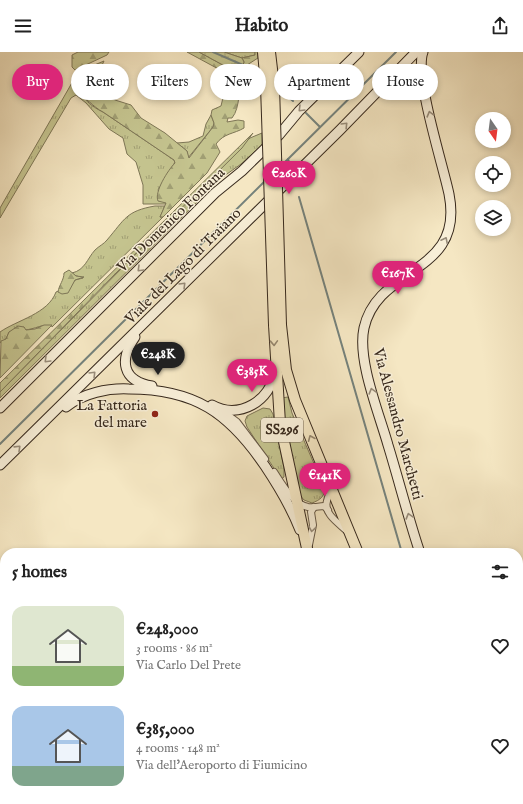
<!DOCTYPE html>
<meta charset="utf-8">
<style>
:root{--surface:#fff;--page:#f6f6f6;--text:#222;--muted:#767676;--accent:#db2777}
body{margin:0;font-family:"IM FELL English",serif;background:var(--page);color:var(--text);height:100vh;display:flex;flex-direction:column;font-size:15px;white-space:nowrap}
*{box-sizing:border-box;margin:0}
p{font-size:13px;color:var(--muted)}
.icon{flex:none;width:22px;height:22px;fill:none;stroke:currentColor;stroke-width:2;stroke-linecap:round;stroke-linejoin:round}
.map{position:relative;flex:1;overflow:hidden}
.details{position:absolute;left:0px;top:496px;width:523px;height:256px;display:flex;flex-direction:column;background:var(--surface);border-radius:16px 16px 0 0;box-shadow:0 2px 6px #0003}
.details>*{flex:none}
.top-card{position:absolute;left:12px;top:12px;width:499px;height:36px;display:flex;gap:8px}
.needle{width:26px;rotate:166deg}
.tools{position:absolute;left:475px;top:60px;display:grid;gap:8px}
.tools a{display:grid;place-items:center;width:36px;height:36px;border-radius:50%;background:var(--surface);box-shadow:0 2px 6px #0003;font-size:20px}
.price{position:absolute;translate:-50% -34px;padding:0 9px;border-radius:14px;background:var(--accent);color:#fff;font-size:13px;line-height:26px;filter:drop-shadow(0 1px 2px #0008)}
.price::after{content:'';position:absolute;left:50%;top:24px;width:12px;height:9px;margin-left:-6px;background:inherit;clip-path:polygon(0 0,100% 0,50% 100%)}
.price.selected{background:#222;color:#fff}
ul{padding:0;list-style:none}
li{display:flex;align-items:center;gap:12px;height:100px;padding:0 12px}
li span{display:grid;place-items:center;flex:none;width:112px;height:80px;border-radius:12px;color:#555}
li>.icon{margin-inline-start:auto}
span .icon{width:48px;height:48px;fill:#fffc;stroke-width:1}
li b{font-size:17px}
h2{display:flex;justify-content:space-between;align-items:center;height:48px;padding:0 12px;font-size:17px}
.tag{padding:0 14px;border-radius:18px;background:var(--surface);box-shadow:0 2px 6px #0003;font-size:14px;line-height:36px}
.tag.selected{background:var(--accent);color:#fff}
header{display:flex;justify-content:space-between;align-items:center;height:52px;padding:0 12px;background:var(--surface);font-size:18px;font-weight:800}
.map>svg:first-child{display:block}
.grass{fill:url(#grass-tufts);stroke:#7e7656}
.forest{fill:url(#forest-firs);stroke:#7e7656}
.wetland{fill:url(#wetland-marsh);stroke:#7e7656}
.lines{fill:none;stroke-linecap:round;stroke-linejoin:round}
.stream{stroke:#75827c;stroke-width:2}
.street-casing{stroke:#665846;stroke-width:8}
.secondary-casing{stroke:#37291d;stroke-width:11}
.primary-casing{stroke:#37291d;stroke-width:12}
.street{stroke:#f8efd8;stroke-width:6}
.secondary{stroke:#f8efd8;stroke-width:9}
.primary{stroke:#f5e7c3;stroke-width:10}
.primary-bridge-casing{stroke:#37291d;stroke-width:12;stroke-linecap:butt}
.primary-bridge{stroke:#f5e7c3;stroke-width:10}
.oneway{stroke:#988c7a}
.oneway2{stroke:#968870}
.poi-dot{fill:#8f2418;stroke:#f8efd8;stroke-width:1.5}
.labels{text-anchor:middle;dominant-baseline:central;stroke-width:3;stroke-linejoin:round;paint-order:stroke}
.shield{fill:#f8efd8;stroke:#716455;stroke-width:1}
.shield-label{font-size:14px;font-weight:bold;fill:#37291d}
.street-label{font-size:15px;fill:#37291d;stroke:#f8efd8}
.poi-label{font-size:15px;fill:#37291d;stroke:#f8efd8;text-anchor:end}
</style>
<header><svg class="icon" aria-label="menu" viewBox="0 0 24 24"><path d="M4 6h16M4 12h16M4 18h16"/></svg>Habito<svg class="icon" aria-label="share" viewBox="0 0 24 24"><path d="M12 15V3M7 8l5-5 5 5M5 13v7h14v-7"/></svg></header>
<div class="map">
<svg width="523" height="752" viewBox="0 0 523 752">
<defs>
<pattern id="grass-tufts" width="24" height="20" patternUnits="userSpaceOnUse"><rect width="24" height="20" fill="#c4c38e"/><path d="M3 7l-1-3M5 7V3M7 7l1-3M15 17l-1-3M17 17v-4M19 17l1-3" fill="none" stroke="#a09e73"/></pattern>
<pattern id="forest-firs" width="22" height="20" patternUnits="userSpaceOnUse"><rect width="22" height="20" fill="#c4c38e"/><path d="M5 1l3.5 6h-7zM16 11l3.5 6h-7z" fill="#a09e73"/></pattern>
<pattern id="wetland-marsh" width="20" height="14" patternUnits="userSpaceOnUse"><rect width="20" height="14" fill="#c4c38e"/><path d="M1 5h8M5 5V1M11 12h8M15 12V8" fill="none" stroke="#a09e73"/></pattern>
</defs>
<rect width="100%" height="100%" fill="#f5e7c3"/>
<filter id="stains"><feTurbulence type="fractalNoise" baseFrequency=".005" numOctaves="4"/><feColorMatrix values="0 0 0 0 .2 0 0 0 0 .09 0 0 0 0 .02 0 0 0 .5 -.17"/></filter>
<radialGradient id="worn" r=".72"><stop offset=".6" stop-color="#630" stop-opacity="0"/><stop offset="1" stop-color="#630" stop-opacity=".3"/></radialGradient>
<g class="grass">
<path d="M224,0h31v3l-13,3z"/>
<path d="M104,9l-9,19 2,9 -15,-15c-5,19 4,30 21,38l71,48 1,2 -17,28 8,14h-23v-19l-7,-23 -9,-8 -4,-16 -14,-9 -23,-26 -10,-8 -5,3 -71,120v-10l73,-127v-4l7,-6z"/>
<path d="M211,63l3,8 -1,4 -25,31 -1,-7 -10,-8 12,-1 14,-6 3,-12z"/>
<path d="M262,81v12l-21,19 -21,15 -220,219v-6l250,-254z"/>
<path d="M155,154h10l-5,11h3l-111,110v-1c-10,-2 -17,3 -27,4l-1,-3 -15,5 -3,7 -6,4v-11c17,-12 48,-18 56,-40l15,-6 4,-6 8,-2 -7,-2 -4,-3c13,-3 15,-14 23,-23 4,-4 9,-6 12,-10 18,-21 19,-29 48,-34z"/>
<path d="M288,345l4,16 33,76c-1,8 -5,11 -13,14l-8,-3 -5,-6 -18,-96z"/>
<path d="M263,356l7,1 3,5 11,54v9l-3,2 -34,-52 -2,-6 2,-5z"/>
</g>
<g class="forest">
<path d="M78,0h31l-2,3 -32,15 -3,-3v-12z"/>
<path d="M187,0h12l33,18 10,-2 2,-6 -2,-4 13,-3v-3h3v6l-11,7 -6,9 4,2c-8,12 -4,31 -13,42h-4l-1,4 11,-2 6,1v7c-10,6 -20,5 -28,16l4,8 -13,21 -44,44h-3l6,-14 -8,-2c-4,-9 10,-31 17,-38l-1,-3 -71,-48c-10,-5 -17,-15 -27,-19l6,-19 15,15 18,11 16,5 10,13 24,15 22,18 2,7 24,-31 1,-4 -3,-8 1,-5 9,-4 6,-25 8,-3z"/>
<path d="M253,81l-11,15 -127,126 -115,118v-9z"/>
<path d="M69,218l7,6 8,1 -9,3 -7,13 -6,1 -4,-2c1,-7 6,-12 6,-19z"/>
<path d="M44,273h8l-52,53 1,-37 5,-2 3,-7 9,-6 6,1 2,3 9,-1z"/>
</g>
<path class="wetland" d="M199,0h25l18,6 2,4 -2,6 -4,2h-6z"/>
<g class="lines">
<g class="stream">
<path d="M213,0l30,13"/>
<path d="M251,17l11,6"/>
<path d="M278,36l15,13"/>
<path d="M306,61l14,14"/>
<path d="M288,107l3,9"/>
<path d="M280,115l116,-115"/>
<path d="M299,145l103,356"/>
<path d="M0,392l265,-263"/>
</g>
<g class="street-casing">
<g id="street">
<path d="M221,358l16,12 28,37"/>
<path d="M274,420c8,12 19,32 34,35 6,1 11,-1 16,-1l4,4"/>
<path d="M331,436c-1,5 -3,8 -4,13 -4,13 13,23 21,31"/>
<path d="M309,493l4,-20 -2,-13 3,-5"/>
<path d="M518,705l5,1"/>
</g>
</g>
<g class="secondary-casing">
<g id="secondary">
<path d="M135,285c-16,23 -13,44 17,49"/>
<path d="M212,353c27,15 59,-4 63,-34"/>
<path d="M66,355c17,-14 42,-19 63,-18 66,0 100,24 136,77 14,21 26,41 35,64"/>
<path d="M0,356l215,-215 27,-22 37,-36 20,-24 60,-59"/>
<path d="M0,413l340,-335 76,-78"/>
<path d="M420,501c-12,-36 -21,-72 -32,-108 -9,-32 -31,-85 -24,-117 14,-63 101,-53 85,-134 -6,-29 -35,-119 -26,-142"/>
<path d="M461,747l2,5"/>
</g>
</g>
<g class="primary-casing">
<g id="primary">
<path d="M274,273l6,98 28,130"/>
<path d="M281,273l5,45 9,30 63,153"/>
<path d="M280,752l4,-5"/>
<path d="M290,752l5,-5"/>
</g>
</g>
<use href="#street" class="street"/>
<use href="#secondary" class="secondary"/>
<use href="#primary" class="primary"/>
<g class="primary-bridge-casing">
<g id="primary-bridge">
<path d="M263,0l3,34 8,239"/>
<path d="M270,0l4,34 7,239"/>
</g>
</g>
<use href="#primary-bridge" class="primary-bridge"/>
</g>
<defs><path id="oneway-chevron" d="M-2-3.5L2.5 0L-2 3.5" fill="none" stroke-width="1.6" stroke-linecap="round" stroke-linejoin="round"/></defs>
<g class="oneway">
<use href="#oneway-chevron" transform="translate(301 57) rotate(135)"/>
<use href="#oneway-chevron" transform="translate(430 62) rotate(-105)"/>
<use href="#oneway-chevron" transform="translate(345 73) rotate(-46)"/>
<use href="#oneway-chevron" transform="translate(445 188) rotate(-63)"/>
<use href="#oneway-chevron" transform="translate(140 217) rotate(135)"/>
<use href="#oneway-chevron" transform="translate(183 233) rotate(-45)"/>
<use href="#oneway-chevron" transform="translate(47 308) rotate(135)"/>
<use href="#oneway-chevron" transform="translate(93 322) rotate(-45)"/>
<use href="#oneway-chevron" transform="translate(372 339) rotate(-106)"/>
<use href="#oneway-chevron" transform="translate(18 396) rotate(-44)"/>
<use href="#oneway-chevron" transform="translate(409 464) rotate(-106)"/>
<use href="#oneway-chevron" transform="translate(312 477) rotate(99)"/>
</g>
<g class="oneway2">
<use href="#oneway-chevron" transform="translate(274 291) rotate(88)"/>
<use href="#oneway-chevron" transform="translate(311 386) rotate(-113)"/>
</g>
<circle class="poi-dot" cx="155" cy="362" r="4"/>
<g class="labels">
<rect class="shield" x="261" y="366" width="42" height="24" rx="3"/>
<g class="shield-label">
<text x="282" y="378">SS296</text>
</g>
<g class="street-label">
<text transform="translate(171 168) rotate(-44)">Via Domenico Fontana</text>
<text transform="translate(183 214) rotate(-45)">Viale del Lago di Traiano</text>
<text transform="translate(398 372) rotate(75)">Via Alessandro Marchetti</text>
</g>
<g class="poi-label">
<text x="147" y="353">La Fattoria<tspan x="147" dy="17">del mare</tspan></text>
</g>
</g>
<rect width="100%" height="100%" filter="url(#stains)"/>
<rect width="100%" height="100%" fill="url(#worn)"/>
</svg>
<div class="tools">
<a><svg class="needle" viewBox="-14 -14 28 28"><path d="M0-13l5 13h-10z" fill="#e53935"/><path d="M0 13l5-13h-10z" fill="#767676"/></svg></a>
<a><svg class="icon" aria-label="locate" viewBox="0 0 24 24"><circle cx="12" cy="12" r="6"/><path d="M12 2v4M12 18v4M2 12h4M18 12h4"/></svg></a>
<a><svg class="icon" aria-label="layers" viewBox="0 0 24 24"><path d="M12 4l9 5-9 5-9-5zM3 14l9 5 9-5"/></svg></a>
</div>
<b class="price" style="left:289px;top:143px">€260K</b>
<b class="price" style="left:398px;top:243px">€167K</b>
<b class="price selected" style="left:158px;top:324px">€248K</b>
<b class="price" style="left:252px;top:341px">€385K</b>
<b class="price" style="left:325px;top:445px">€141K</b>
<div class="top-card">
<a class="tag selected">Buy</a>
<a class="tag">Rent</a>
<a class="tag">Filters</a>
<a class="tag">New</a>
<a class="tag">Apartment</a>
<a class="tag">House</a>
</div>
<section class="details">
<h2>5 homes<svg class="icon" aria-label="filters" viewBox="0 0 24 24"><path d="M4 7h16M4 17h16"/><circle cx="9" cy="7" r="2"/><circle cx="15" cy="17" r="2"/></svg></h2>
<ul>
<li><span style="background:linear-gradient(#dfe7d0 75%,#8fb573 0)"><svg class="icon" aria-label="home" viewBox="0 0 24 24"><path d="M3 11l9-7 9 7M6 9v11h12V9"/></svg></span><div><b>€248,000</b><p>3 rooms · 86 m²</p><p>Via Carlo Del Prete</p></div><svg class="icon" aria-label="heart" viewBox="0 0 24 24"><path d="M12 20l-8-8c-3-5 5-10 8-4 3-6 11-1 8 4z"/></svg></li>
<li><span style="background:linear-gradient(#a9c7e8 75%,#7fa58c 0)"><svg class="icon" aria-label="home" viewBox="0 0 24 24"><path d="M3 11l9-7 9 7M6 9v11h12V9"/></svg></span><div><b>€385,000</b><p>4 rooms · 148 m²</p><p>Via dell'Aeroporto di Fiumicino</p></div><svg class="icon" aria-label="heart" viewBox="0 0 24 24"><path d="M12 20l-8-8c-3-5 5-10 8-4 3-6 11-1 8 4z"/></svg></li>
</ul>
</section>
</div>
